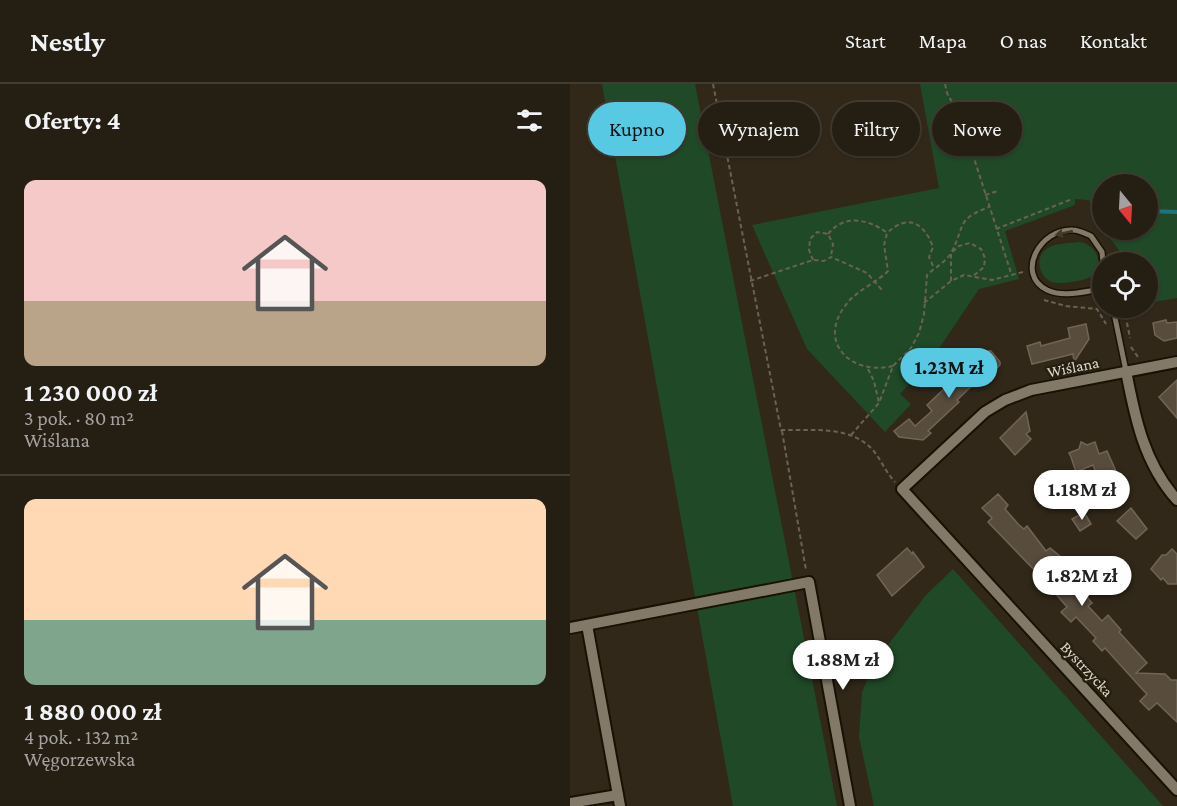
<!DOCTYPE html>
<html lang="pl">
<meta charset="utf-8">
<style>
:root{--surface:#251e13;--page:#2d271c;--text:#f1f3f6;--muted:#a3a2a0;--line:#423c33;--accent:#57c9e2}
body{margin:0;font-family:"Crimson Pro",serif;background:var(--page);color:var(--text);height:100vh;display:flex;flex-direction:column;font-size:22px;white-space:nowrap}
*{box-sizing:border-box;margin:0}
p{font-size:20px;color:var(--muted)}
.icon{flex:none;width:33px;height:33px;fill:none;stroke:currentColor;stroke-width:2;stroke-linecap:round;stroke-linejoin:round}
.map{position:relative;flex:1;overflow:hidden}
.panel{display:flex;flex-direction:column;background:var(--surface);width:570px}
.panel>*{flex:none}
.hud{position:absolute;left:18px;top:18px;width:498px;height:54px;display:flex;gap:12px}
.needle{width:39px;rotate:162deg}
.buttons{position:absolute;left:522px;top:90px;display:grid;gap:12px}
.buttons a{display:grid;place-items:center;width:66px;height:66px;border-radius:50%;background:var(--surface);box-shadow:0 2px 4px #0004,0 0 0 2px var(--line);font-size:30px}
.price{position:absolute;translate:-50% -51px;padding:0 14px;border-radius:21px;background:#fff;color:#222;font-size:20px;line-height:39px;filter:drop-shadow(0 2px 3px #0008)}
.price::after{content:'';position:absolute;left:50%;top:36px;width:18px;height:14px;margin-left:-9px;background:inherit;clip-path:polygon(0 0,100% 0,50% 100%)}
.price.selected{background:var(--accent);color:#111}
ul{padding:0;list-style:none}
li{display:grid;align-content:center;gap:12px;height:318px;padding:0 24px}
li+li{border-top:2px solid var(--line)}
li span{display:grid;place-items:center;height:186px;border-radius:12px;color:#555}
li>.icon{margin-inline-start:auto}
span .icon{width:108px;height:108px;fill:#fffc;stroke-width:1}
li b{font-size:26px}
h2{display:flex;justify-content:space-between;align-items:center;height:72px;padding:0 24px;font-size:26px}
.pill{padding:0 21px;border-radius:27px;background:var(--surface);box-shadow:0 2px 4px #0004,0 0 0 2px var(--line);font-size:21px;line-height:54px}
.pill.selected{background:var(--accent);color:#111}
header{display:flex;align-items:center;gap:36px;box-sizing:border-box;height:84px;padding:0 30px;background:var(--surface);border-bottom:2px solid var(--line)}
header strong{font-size:28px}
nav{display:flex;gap:33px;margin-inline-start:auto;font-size:21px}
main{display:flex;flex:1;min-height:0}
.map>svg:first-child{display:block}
.green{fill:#204928}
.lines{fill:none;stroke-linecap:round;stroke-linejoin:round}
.stream{stroke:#21727f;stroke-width:4}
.building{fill:#584c3d;stroke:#716555;stroke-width:1.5}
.lane-casing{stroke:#181104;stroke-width:8}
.street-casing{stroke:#181104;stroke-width:14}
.path{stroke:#6a6254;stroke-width:2;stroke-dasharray:4.5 3;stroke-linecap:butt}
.lane{stroke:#837968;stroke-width:5}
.street{stroke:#837968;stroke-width:10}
.oneway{fill:#433a2a}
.labels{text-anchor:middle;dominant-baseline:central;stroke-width:5;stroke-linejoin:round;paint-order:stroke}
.street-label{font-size:16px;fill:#ded8cf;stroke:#271f10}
</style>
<header>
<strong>Nestly</strong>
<nav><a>Start</a><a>Mapa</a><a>O nas</a><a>Kontakt</a></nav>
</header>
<main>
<section class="panel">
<h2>Oferty: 4<svg class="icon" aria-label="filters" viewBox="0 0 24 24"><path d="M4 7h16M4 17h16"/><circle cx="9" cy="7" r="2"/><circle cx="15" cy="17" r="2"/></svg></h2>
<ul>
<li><span style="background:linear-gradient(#f6c9c9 65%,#b9a48a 0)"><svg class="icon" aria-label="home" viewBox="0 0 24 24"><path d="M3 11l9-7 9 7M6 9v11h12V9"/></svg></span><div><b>1 230 000 zł</b><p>3 pok. · 80 m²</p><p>Wiślana</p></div></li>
<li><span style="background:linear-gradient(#ffd9b3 65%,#7fa58c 0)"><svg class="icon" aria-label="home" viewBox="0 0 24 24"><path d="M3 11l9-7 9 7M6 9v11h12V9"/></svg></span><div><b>1 880 000 zł</b><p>4 pok. · 132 m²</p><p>Węgorzewska</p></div></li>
</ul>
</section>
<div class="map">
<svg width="607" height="722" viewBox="0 0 607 722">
<rect width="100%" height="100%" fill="#312819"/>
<g class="green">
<path d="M32,0h93l142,722h-104z"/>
<path d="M350,0h257v214l-29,5v-41h-20l-24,-32h44v-46h-46v43l-13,-27 -14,-1v6l-70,26 14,48 -40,10 -45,67 -34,38 11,10 -26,28 -78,-83 -55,-124 187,-37z"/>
<path d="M510,158c17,3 26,24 10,35 -7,4 -24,6 -33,6 -17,-1 -25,-26 -9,-35 8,-5 23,-5 32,-6z"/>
<path d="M383,485l210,237h-289l-15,-69 3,-44 10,-27 54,-71z"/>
</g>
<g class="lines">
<path class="stream" d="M578,127l29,1"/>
</g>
<g class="building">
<path d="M596,236l1,3 10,-1v16l-13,3 -9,-6 -2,-12z"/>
<path d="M516,240l3,15 -15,23 -1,-8 -41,10 -5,-18 13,-4 1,4 29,-8 -2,-10z"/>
<path d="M418,267h3l9,11v3l-16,15 -2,-2 -7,5 -18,17 2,2 -31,29 3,2 -8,7 -24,-3 -5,-6 15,-12 6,7 17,-15 -5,-6 18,-17 2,1 9,-6 17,-15 -2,-2z"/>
<path d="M607,296v38l-18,-21z"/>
<path d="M456,328l4,19 -4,3 5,5 -16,16 -15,-17z"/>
<path d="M511,358l6,3 8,-3 4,12 8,-3 19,43 -23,8 -5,-12 4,-1 -9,-24 -17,7 -5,-15 -2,-4 10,-4z"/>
<path d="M428,410l10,11 -3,4 14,16 5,4 3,-3 19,25 4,-3 11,9 6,10 -2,2 27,34 -4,3 14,15 6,-6 13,15 -2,2 28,31 -11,10 29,1 6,6h6v42l-20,-19 -8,7 -9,-9 7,-7 -4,-4 -38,-42 -3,3 -9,-10 3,-3 -20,-21 -5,5 -10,-10 6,-5 -18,-21 -6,6 -8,-9 6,-6 -53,-55 4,-4 -10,-10z"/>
<path d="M561,424l16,21 -11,10 -19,-18z"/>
<path d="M514,428l7,12 -11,7 -8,-12z"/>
<path d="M337,464l5,6 1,-2 11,15 -32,29 -15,-21z"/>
<path d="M602,465l5,5v30h-9l-5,-6 -2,2 -10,-11 11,-14h4z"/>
</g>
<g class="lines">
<g class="lane-casing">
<g id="lane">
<path d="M532,205c-17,2 -38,9 -55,1 -32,-16 -7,-62 26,-60 6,0 13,4 18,6l11,16 1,10"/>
<path d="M543,224l13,63"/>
</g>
</g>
<g class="street-casing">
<g id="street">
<path d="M607,278l-146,28 -26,10 -20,12 -83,77 275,301"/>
<path d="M556,287c9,47 18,92 51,129"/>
<path d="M17,541l33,181"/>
<path d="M0,544l239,-46 41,224"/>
<path d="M0,719l48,-8"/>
</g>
</g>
<g class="path">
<path d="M143,0l68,346c30,1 67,-5 90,18 9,9 13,22 24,34"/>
<path d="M375,0l2,9 15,28 49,152"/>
<path d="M415,111l13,-4"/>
<path d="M426,145l76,-30"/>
<path d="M258,150c16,-20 40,-15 58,-2"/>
<path d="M243,176l-4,-10 1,-11 7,-7 11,2 5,10 -2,12"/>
<path d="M180,197l63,-21 11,1 7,-4 36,16 15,17"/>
<path d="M381,197v-28l8,-7 11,-3 11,6 4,9 -1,9 -11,9"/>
<path d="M474,216l22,6 31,3 9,15"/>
<path d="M354,219l27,-22 13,-6 28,5 31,-8"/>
<path d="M554,224l6,30"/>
<path d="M561,263l7,10"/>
<path d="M323,282c-41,10 -76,-23 -48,-60 10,-15 30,-22 43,-35l-4,-26 3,-12c21,-20 37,-10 46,14l-4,10 5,11"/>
<path d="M298,285l6,12 5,22"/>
<path d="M212,347l24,139"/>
<path d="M281,351l28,-32 14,-37 18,-18 8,-15 5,-19 3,-39c7,-7 19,-13 24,-22 15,-28 4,-33 38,-46"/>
</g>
<use href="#lane" class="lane"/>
<use href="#street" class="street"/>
</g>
<defs><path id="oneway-solid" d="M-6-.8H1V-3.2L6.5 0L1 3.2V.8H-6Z" transform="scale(1.5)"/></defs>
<use class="oneway" href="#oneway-solid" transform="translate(494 149) rotate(167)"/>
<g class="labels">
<g class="street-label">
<text transform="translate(503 283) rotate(-11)">Wiślana</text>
<text transform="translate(517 585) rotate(47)">Bystrzycka</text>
</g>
</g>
</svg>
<div class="buttons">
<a><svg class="needle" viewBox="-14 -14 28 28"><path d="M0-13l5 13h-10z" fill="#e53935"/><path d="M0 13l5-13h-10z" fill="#a3a2a0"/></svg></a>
<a><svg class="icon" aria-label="locate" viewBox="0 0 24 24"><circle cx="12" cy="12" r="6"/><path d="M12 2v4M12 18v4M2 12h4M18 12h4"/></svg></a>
</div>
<b class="price selected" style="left:379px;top:315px">1.23M zł</b>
<b class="price" style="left:512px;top:437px">1.18M zł</b>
<b class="price" style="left:512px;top:523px">1.82M zł</b>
<b class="price" style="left:273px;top:607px">1.88M zł</b>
<div class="hud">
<a class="pill selected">Kupno</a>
<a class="pill">Wynajem</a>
<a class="pill">Filtry</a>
<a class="pill">Nowe</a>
</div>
</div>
</main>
